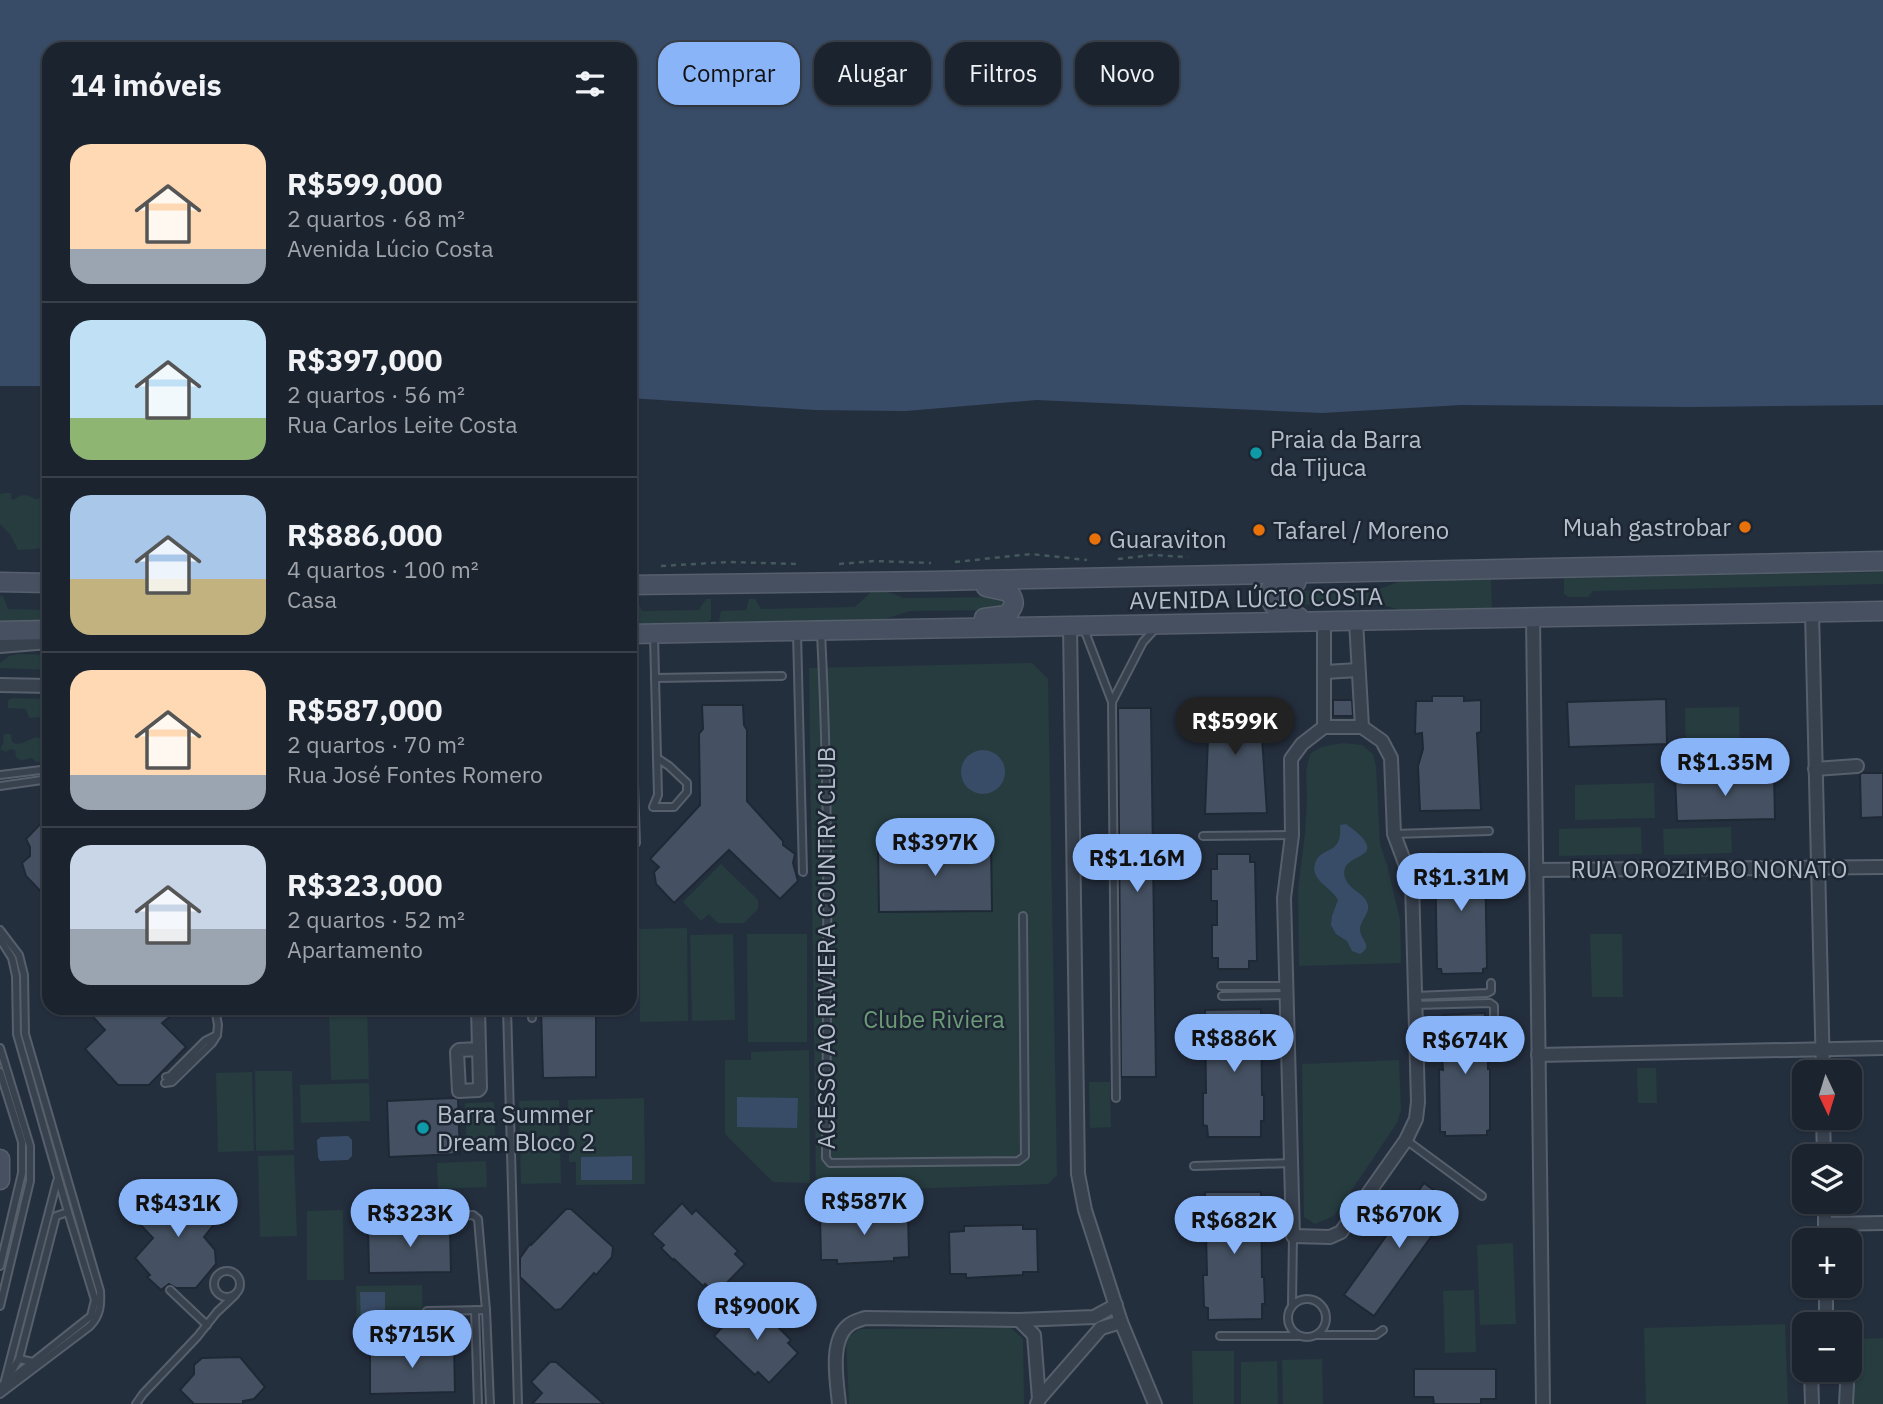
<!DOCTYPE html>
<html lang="pt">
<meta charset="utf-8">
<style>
:root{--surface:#1b232e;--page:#242b36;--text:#f1f3f6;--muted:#a0a4aa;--line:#39404a;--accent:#8ab4f8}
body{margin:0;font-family:"IBM Plex Sans",sans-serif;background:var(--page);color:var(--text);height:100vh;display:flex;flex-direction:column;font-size:26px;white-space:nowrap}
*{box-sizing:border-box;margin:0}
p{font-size:23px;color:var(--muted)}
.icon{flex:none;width:38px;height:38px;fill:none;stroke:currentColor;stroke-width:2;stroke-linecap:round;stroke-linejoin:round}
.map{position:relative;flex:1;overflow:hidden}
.sheet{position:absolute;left:42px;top:42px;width:595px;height:973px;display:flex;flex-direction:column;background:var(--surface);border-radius:21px;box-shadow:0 2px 5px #0004,0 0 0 2px var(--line)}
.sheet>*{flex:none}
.top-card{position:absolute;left:658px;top:42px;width:665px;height:63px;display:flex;gap:14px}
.needle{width:46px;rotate:176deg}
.fabs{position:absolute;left:1792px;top:1060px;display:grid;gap:14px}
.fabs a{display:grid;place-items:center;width:70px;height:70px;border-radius:14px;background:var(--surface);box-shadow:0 2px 5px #0004,0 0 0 2px var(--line);font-size:35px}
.price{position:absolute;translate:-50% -60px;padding:0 16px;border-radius:24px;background:var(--accent);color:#111;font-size:23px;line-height:46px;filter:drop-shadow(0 2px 4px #0008)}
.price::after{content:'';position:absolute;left:50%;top:42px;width:21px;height:16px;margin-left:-10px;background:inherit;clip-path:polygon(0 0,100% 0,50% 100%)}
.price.on{background:#222;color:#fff}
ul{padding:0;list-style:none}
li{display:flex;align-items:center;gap:21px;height:175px;padding:0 28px}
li+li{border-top:2px solid var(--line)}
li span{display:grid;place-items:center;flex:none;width:196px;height:140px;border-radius:21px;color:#555}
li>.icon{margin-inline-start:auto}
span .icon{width:84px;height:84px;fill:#fffc;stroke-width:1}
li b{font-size:30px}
h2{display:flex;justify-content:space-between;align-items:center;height:84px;padding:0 28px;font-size:30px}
.pill{padding:0 24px;border-radius:21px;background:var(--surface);box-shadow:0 2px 5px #0004,0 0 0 2px var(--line);font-size:24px;line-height:63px}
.pill.on{background:var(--accent);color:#111}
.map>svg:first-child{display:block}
.green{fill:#263c3f}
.water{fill:#394c67}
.building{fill:#455162;stroke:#1f2835;stroke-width:2}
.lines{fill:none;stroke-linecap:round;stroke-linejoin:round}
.lane-casing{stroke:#565f6c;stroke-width:10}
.street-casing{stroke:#565f6c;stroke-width:16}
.secondary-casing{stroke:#565f6c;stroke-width:21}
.path{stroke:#44595c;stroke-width:2.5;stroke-dasharray:5 5;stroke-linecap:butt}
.lane{stroke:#38414e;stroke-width:6}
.street{stroke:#38414e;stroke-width:12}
.secondary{stroke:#465061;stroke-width:18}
.culture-dot{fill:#0f9aa8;stroke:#1d2633;stroke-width:2.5}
.food-dot{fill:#e8710a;stroke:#1d2633;stroke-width:2.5}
.labels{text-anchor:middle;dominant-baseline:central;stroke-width:5;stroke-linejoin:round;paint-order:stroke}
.poi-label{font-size:24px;fill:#b4bcc9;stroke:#1d2633;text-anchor:start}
.street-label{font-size:24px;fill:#b4bcc9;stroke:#1d2633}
.park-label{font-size:24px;fill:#6b9a76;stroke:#1d2633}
</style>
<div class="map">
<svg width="1883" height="1404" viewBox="0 0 1883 1404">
<rect width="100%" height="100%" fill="#242f3e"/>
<g class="green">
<path d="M6,493h5v5l2,2c9,-6 13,-7 22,-1l14,-2v51l-31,2 -8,-16 -10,-10v-30z"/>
<path d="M1883,572v12l-290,7 -5,6h-19l-5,-3v-16z"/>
<path d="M1491,579l1,29 -1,1 -89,1 -29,-7 -88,2 -5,-4c-1,-5 -1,-7 3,-10l94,-1 23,-9z"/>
<path d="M871,592h17l16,6 94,-1 6,3 1,7 -5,3 -90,1 -25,8 -161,3 -5,-1 2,-10 25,-1 3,-11h6l6,10 94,-2z"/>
<path d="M0,596h3l5,13 41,1v13l-49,-1z"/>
<path d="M706,599h5v21l-3,2 -78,2 1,-24h6l5,11 57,-1z"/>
<path d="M18,654l31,1v15l-49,-2v-5l9,-7z"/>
<path d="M1032,663l16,16 9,496 -9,9 -225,8 -7,-5 -7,-519z"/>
<path d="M12,698l37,1v8l-5,1 -1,9 -14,1 -3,-9 -18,-1v-8z"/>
<path d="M1739,707l1,50 -54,1 -1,-50z"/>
<path d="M5,734h6l1,8 4,2 6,-1 14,-6 13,3v10l-5,3 -1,7 -3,2h-4l-4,-4c-7,1 -10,5 -16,-1l-1,-7 -4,-1 -5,3 -6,-3 4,-7 -1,-5z"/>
<path d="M1343,743l19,2 11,9 3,13 4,77 7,21 13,55 1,43 -102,3 -1,-76 7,-57 2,-34 -1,-27 4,-18 11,-7z"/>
<path d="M1654,783l1,35 -80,2v-35z"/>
<path d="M1641,827l1,27 -83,2v-27z"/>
<path d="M1731,827l1,26 -68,2 -1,-26z"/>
<path d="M721,864l37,36v9l-14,14h-26l-9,-9 -8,7 -18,-19z"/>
<path d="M687,928l1,93 -48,1 -1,-93z"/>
<path d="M733,934l2,86 -43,1 -2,-86z"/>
<path d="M807,934v108h-59l-1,-108z"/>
<path d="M1590,934h32l1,63h-31z"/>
<path d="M329,1008h38l2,71 -38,1z"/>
<path d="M809,1050l1,133 -37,-1 -48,-48v-74h26v-8z"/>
<path d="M1399,1060l2,50 -4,13 -63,93 -19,8 -11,-7 -2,-153z"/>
<path d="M1637,1068h19l1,35h-19z"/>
<path d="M255,1071h37l2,79 -38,1z"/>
<path d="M252,1072l2,79 -36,1 -2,-79z"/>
<path d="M1089,1082h21l1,45 -21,1z"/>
<path d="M369,1083l1,38 -69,2 -1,-38z"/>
<path d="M644,1098l1,86 -69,1v-23h-7l-1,-62z"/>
<path d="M559,1100l2,83 -40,1 -2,-83z"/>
<path d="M494,1102l2,49 -29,1 -2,-49z"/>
<path d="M294,1155l3,81 -37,1 -2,-81z"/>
<path d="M486,1161l1,26 -49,2 -1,-26z"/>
<path d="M343,1210l1,70h-37v-69z"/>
<path d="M1513,1243l3,81 -36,1 -3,-80z"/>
<path d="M422,1285l1,48 -66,1 -1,-48z"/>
<path d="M1474,1290l2,62 -31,1 -2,-62z"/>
<path d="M1785,1324l3,80h-142l-2,-76z"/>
<path d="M1011,1328l12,11 1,65h-175l-3,-66 14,-9z"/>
<path d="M1883,1338v66h-29l-1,-65z"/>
<path d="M1192,1351h42v53h-41z"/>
<path d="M1322,1359l1,45h-40l-1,-44z"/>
<path d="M1277,1361l1,43h-37v-42z"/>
</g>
<g class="water">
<path d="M0,0h1883v405l-191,2 -231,-2 -139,8 -285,-13 -131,11 -91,-1 -185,-12v-349h-581v337h-49z"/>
<circle cx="983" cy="772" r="22"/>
<path d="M1346,824c6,5 17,12 20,19 9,17 -30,12 -20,37 5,11 19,13 22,25 2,9 -9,16 -8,26 2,10 13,15 0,23l-8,-3 -5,-10 -11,-7 -5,-9 1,-9 6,-16c-6,-12 -28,-20 -23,-36 5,-19 28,-7 25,-39z"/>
<path d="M737,1097l61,1 -1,30 -60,-1z"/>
<path d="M348,1136l4,4v16l-4,4 -28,1 -2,-4 -1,-17 4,-3z"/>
<path d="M632,1156v24h-51v-23z"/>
<path d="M360,1292h25v36h-24z"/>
</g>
<g class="building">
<path d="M1432,696h32v5l17,-1v32l-4,1 4,77 -61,1 -2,-45 5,-17 -1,-16 -7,1 1,-33h16z"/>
<path d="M1250,699v6l19,-1 -1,33h-6l5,76 -62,1 3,-76h-5l-1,-33 18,-1v-4z"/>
<path d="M1666,699l1,45 -98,3 -2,-45z"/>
<path d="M1333,700h19l1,16h-20z"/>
<path d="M702,705h41l1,20 3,5v71l36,40v4l12,9 -2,9 5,18 -18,18 -51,-49 -55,53 -18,-19 -2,-12 5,-5 -9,-8 50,-54 -1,-71 4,-5z"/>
<path d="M1118,708h33l5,369h-35z"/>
<path d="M1862,773h21v44l-22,1 -1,-44z"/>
<path d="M1774,774l1,45 -98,2 -2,-44z"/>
<path d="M49,815v85l-23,-24 -4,-13 8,-7v-9l-4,-8z"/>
<path d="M991,843l1,68 -113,1 -1,-67z"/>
<path d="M1481,852v4h4l2,112 -4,1v4l-41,1 -1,-5h-4l-2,-112h5l-1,-4z"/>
<path d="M1217,854h33v8h5l2,99h-8v8h-31v-11h-6v-33h5v-24h-6v-32h6z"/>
<path d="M85,1008h96l-19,15 24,24 -37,38h-31l-33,-36 20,-19z"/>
<path d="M541,1008h55v69l-53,1z"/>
<path d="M1261,1009l1,86h2v26h-3v16h-53l-1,-11 -4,-1v-32h3l-1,-83z"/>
<path d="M1485,1013v5l3,1v50h2v61l-3,1v4l-42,1v-4h-5l-1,-63 4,1 -4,-50h3l1,-5z"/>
<path d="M454,1098l4,1 2,55 -71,3 -2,-56z"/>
<path d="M1424,1183l30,22 -80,111 -30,-21z"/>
<path d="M160,1189h31l29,28 -16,20 11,13 1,14 -20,24h-20l-7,-4 -8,6 -14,-13 3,-2 -15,-17 18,-20 -17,-18z"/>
<path d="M1205,1192h56l1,85h2l1,27h-3v15l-54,1v-12l-4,-1 -1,-32h4z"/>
<path d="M682,1203l10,11 4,-4 42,41 -3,3 10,10 -29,30 -11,-10 -2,2 -29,-27 -1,1 -12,-12 3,-3 -12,-11z"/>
<path d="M566,1209h5l42,38 -1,10 -16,18 -2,-2 -33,36 -6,1 -35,-33v-19l10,-14 1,1z"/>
<path d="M894,1211v4h14l1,42 -15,1v3l-39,2 -18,1v-4h-16l-1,-43h15v-5z"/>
<path d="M450,1224l1,48 -82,1 -1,-47z"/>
<path d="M1023,1225v4h14l1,43h-15v3l-39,2 -18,1v-4h-16l-1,-42 15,-1v-5z"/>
<path d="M749,1298l42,42 -3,3 10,10 -29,30 -11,-11 -3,3 -41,-39z"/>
<path d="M454,1345l1,47 -85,2v-47z"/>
<path d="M240,1357l25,30 -11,12 -11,2v3h-49l-14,-14 14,-16v-9l8,-7z"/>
<path d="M550,1362h6l48,42h-72l10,-11 -11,-11z"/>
<path d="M1414,1369h82v30h-15v5h-47l-1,-7h-19z"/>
</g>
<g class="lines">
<g class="lane-casing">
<g id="lane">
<path d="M1084,629l28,73 4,396"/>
<path d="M797,633l6,239"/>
<path d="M821,633c9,173 6,347 5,521v4l4,5 188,-2 7,-5 -2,-240"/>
<path d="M654,635l3,123"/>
<path d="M630,667l6,176"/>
<path d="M655,678l127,-2"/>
<path d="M1112,702l31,-60 12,-13"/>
<path d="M657,758l12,8 18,17v9l-13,15h-21l5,-12z"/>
<path d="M0,775l49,-6"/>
<path d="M0,786l49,-7"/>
<path d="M1394,834l95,-3"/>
<path d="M1203,836l89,-1"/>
<path d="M0,930l19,25 5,20 1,59 75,257c1,15 0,24 -10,35l-90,68"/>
<path d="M0,939l12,19 4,18 1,58 51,178"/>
<path d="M1221,986h66"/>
<path d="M1222,996l64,-1"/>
<path d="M1415,996l72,-3 4,-2v-8"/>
<path d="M1415,1005l75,-2 4,3v9"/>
<path d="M215,1008l3,17 -1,10"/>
<path d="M507,1008l11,396"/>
<path d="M532,1008v10"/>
<path d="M0,1048l30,98v35l-30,125"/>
<path d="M0,1072l22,70v31l-22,93"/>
<path d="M165,1083l7,-1 40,-39 5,-8 -12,6 -35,35 -4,1"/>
<path d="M1406,1140l76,56"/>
<path d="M1194,1166l97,-3"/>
<path d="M383,1218l90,-3 5,4 8,91"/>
<circle cx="227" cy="1284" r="13"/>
<path d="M170,1290l37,35"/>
<circle cx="1307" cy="1318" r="19"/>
<path d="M1292,1305l1,-69"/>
<path d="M475,1310l3,94"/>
<path d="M427,1311l59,-1 4,94"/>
<path d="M1316,1335h60l7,-5"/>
<path d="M1220,1336h80"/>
<path d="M19,1359l14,3 58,-46 4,-16 -27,-88 -12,4 -37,143 -15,25 29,-22"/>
<path d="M0,1387l4,-3 53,-203"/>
<path d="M136,1404l7,-10 54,-57 20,-25 18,-17"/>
</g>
</g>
<g class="street-casing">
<g id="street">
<path d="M1812,612l11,461"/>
<path d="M1533,617l10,787"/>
<path d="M1356,621l6,106"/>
<path d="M1324,622v105"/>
<path d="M1070,625l8,549 7,36 36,112 34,82"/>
<path d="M0,646l49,-4"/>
<path d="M1325,672l33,-2"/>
<path d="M0,685l49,1"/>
<path d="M1324,727h38l20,14 9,17 3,76 18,48 6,220 -2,17 -10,21 -65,92 -11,5 -37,-1 -9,-338 8,-63 -1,-76 11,-15z"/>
<path d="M1815,769l42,-3"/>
<path d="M1536,870l347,-3"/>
<path d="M478,1008l2,80 -2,2 -19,1 -2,-39 2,-2 20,-1"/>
<path d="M1538,1055l345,-7"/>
<path d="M1823,1118l1,39"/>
<path d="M1825,1202v39"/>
<path d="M1825,1224l58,-1"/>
<path d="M1826,1286v39"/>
<path d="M1019,1320l75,-3 22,-12"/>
<path d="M1811,1370l1,34"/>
<path d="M1846,1370l1,15 -1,19"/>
<path d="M1039,1399l62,-71 20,-6"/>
<path d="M839,1404c-2,-22 -10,-64 10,-79 5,-4 11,-5 16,-7l154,2 15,15 5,64 -2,5"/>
</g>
</g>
<g class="secondary-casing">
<g id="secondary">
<path d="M0,582l49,1"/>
<path d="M1296,583l-20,3 -6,4c-2,20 14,22 29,27"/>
<path d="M630,585l305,-4 948,-20"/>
<path d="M984,618l23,-3c8,-10 9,-13 2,-23l-23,-5"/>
<path d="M0,631l49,-1"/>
<path d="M630,634l1253,-23"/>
<path d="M0,1159v21"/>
</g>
</g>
<g class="path">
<path d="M1118,559l34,-4 36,2"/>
<path d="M955,562l76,-8 56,6"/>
<path d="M839,564l36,-3 56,2"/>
<path d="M661,566l68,-4 69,2"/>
</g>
<use href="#lane" class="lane"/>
<use href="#street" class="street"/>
<use href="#secondary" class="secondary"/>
</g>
<g class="culture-dot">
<circle cx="1256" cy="453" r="7"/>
<circle cx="423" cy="1128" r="7"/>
</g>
<g class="food-dot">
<circle cx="1745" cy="527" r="7"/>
<circle cx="1259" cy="530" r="7"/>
<circle cx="1095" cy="539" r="7"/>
</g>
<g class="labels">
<g class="poi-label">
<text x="1270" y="439">Praia da Barra<tspan x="1270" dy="28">da Tijuca</tspan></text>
<text x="1731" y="527" text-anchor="end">Muah gastrobar</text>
<text x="1273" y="530">Tafarel / Moreno</text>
<text x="1109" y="539">Guaraviton</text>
<text x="437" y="1114">Barra Summer<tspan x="437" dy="28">Dream Bloco 2</tspan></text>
</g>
<g class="street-label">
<text transform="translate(1256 598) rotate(-1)">AVENIDA LÚCIO COSTA</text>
<text x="1709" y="869">RUA OROZIMBO NONATO</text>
<text transform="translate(826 948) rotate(-90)">ACESSO AO RIVIERA COUNTRY CLUB</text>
</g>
<g class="park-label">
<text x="934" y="1019">Clube Riviera</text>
</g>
</g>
</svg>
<div class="fabs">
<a><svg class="needle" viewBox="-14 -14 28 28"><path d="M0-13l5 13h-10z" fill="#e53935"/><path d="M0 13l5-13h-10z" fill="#a0a4aa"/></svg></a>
<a><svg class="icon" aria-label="layers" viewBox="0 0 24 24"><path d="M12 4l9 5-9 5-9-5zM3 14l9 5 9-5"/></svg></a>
<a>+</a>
<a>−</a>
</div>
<b class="price on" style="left:1235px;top:757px">R$599K</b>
<b class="price" style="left:1725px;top:798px">R$1.35M</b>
<b class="price" style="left:935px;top:878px">R$397K</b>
<b class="price" style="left:1137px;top:894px">R$1.16M</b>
<b class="price" style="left:1461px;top:913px">R$1.31M</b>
<b class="price" style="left:1234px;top:1074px">R$886K</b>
<b class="price" style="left:1465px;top:1076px">R$674K</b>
<b class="price" style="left:864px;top:1237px">R$587K</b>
<b class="price" style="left:178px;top:1239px">R$431K</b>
<b class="price" style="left:410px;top:1249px">R$323K</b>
<b class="price" style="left:1399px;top:1250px">R$670K</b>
<b class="price" style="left:1234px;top:1256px">R$682K</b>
<b class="price" style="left:757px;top:1342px">R$900K</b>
<b class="price" style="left:412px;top:1370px">R$715K</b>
<div class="top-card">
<a class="pill on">Comprar</a>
<a class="pill">Alugar</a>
<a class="pill">Filtros</a>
<a class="pill">Novo</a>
</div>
<section class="sheet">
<h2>14 imóveis<svg class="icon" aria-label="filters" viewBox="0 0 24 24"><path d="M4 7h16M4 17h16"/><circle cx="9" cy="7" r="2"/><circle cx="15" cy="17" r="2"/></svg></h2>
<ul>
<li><span style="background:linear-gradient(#ffd9b3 75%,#9aa5b1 0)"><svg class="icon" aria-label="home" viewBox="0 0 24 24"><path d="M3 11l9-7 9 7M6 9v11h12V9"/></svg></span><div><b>R$599,000</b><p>2 quartos · 68 m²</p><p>Avenida Lúcio Costa</p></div></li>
<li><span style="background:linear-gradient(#bfe0f5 70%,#8fb573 0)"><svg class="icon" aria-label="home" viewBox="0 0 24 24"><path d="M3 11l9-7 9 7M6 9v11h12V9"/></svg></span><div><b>R$397,000</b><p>2 quartos · 56 m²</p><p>Rua Carlos Leite Costa</p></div></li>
<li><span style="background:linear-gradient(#a9c7e8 60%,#c2b280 0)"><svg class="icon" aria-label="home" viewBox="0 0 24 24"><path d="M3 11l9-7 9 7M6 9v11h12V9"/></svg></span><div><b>R$886,000</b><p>4 quartos · 100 m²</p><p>Casa</p></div></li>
<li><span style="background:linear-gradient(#ffd9b3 75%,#9aa5b1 0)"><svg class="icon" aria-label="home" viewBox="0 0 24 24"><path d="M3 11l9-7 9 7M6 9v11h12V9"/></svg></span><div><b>R$587,000</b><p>2 quartos · 70 m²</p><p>Rua José Fontes Romero</p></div></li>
<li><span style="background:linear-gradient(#c9d6e8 60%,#9aa5b1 0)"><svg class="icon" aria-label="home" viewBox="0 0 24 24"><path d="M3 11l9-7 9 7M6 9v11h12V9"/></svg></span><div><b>R$323,000</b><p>2 quartos · 52 m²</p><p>Apartamento</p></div></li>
</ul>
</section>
</div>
